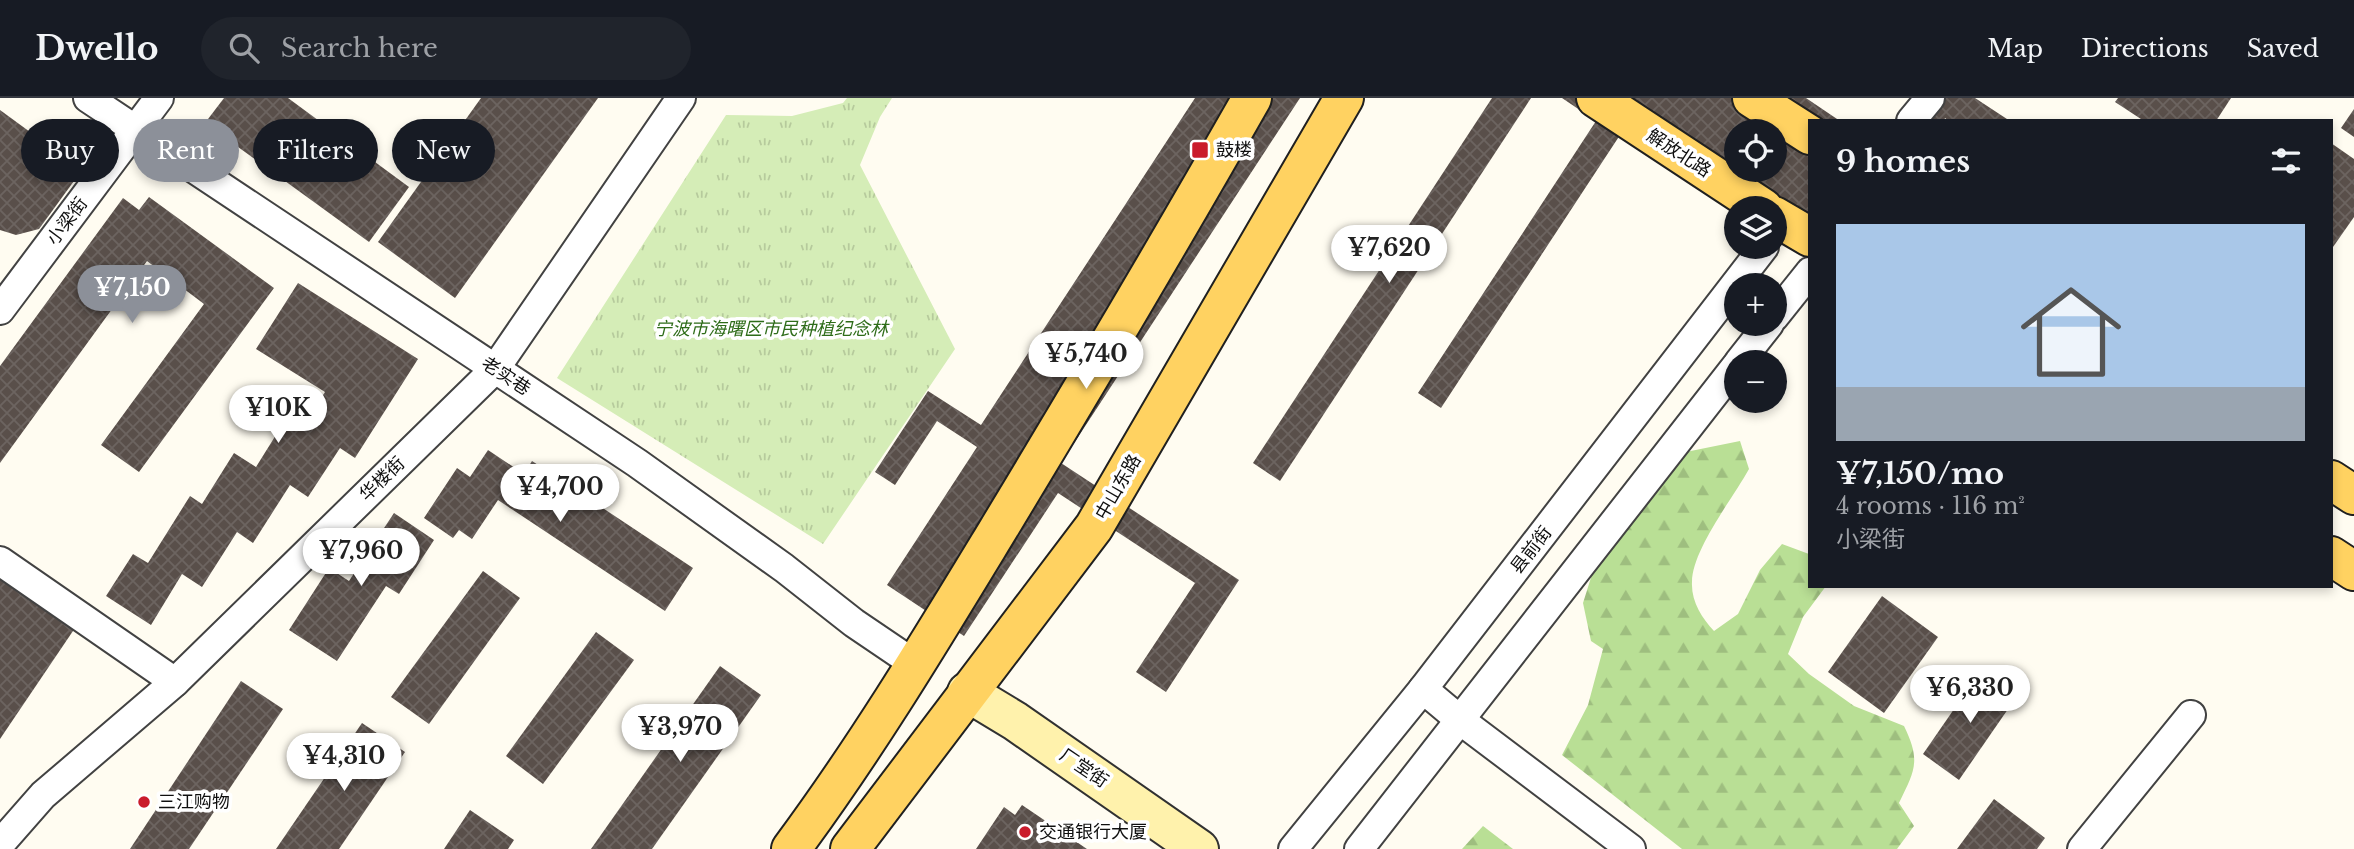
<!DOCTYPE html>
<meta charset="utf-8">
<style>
:root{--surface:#171b24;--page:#20242c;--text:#f1f3f6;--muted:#9ea1a6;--line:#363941;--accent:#8c9099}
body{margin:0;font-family:"Libre Baskerville","Noto Sans SC",serif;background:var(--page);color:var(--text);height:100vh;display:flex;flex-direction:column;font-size:26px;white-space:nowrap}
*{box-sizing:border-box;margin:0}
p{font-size:23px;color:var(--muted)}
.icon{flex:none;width:38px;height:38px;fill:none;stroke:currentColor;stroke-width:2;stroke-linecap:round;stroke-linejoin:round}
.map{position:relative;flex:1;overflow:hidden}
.drawer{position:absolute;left:1808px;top:21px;width:525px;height:469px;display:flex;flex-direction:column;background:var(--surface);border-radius:0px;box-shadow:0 4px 10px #0003}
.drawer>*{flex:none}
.banner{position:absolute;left:21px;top:21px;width:665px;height:63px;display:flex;gap:14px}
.controls{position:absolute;left:1724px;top:21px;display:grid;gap:14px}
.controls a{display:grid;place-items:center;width:63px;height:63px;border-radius:50%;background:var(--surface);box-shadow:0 4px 10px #0003;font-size:35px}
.price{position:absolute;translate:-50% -60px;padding:0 16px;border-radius:24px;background:#fff;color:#222;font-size:23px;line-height:46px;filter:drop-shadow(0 2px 4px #0008)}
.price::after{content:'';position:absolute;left:50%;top:42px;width:21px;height:16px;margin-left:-10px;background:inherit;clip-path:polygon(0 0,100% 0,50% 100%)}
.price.current{background:var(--accent);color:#fff}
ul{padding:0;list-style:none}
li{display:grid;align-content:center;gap:14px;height:371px;padding:0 28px}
li span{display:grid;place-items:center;height:217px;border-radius:0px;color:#555}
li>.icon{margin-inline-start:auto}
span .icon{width:126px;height:126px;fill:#fffc;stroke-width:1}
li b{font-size:30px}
h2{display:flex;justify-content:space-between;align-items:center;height:84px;padding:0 28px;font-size:30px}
.tag{padding:0 24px;border-radius:32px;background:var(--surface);box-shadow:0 4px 10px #0003;font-size:24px;line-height:63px}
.tag.current{background:var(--accent);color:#fff}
header{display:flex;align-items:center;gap:42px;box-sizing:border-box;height:98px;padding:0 35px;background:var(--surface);border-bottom:2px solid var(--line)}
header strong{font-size:33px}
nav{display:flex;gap:38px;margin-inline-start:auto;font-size:24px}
.search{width:490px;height:63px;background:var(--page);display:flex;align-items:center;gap:18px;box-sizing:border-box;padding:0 24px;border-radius:38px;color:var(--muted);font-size:26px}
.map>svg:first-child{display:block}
.forest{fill:url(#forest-firs)}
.park{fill:url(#park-tufts)}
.building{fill:url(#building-cross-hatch);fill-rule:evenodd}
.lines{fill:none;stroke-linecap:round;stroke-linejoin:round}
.street-casing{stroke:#424242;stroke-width:32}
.secondary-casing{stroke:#313131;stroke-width:42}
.primary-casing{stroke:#202020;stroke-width:42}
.street{stroke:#fff;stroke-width:28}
.secondary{stroke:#fff2ac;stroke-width:38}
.primary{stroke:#ffd261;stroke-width:38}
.poi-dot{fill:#ca1b2b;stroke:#fff;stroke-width:2.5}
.labels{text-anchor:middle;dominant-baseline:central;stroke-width:7;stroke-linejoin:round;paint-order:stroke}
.poi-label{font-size:18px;fill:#0f0f0f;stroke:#fff;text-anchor:start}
.street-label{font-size:18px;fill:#0f0f0f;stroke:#fff}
.park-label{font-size:18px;font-style:italic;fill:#2e6c19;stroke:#fff}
</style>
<header>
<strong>Dwello</strong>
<div class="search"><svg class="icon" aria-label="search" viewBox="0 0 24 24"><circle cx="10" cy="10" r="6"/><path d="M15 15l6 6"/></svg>Search here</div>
<nav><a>Map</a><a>Directions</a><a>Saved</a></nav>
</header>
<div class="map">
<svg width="2354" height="751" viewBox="0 0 2354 751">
<defs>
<pattern id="forest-firs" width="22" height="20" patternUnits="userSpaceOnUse" patternTransform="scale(1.75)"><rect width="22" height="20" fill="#b9df95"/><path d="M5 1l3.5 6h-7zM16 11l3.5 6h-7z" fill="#9ebe7f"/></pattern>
<pattern id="park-tufts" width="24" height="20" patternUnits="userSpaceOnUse" patternTransform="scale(1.75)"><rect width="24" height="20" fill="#d5edb7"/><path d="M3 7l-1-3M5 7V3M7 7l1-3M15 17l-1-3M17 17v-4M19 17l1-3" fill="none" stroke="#b6ca9c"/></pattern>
<pattern id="building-cross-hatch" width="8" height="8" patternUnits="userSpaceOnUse" patternTransform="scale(1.75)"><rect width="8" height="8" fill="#594f4a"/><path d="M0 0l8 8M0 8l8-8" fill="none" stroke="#6c6460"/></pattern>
</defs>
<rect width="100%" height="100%" fill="#fffcf1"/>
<g class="forest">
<path d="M1740,343l9,28c-16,29 -57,81 -57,113 -1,19 10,36 22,49l24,-17 22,-44 22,-26 27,10 1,32h16l-23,31 -15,37 21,20 45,32 50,20c17,35 11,44 -5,77l15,23 -17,23h-215l-120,-94 26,-50 15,-56 -12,-8 -8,-38 11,-35 77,-113z"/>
<path d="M1483,728l30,23h-51z"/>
</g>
<path class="park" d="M847,0h45l-12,19 -20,48 95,184 -132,195 -266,-166 169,-263 66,1 51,-13z"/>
<g class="building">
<path d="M224,0h64l121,89 -40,55 -164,-119z"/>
<path d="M481,0h117l-143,200 -77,-56z"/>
<path d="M1195,0h105l-239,365 178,117 -73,112 -30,-20 59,-89 -137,-90 -94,143 -77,-51 90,-138 -40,-26 -42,64 -20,-13 53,-81 53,34z"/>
<path d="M1492,0h39l-251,383 -27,-18z"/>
<path d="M1562,0h244l34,23h-30v138l-190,-124 -179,273 -23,-15 178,-272zM1736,33h38v39h-38z"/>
<path d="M1938,0h37l35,23h-61l-4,-3 -1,3h-21z"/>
<path d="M2118,0h113l-15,23h-72l-29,-19z"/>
<path d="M2354,11v28l-13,-9z"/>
<path d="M0,12l82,60 -43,59 -23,6 -16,-5z"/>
<path d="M2331,45l23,16v58l-21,30 -2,-2z"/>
<path d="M149,99l125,91 -135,184 -38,-27 103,-141 -57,-43 -147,202v-97l123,-168 16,12z"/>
<path d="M298,185l120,76 -63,99 -15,-10 -32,49 -18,-12 -37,58 -16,-11 -35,55 -20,-13 -31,51 -45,-29 27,-42 15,9 42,-67 12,8 32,-51 22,14 33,-53 15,10 21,-32 -69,-43z"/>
<path d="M488,352l36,24 8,-13 161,107 -28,43 -167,-111 -26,39 -13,-9 -6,8 -29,-20 33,-50 13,9z"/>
<path d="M394,415l40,27 -35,54 -13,-8 -49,75 -48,-31 40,-62 20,13z"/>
<path d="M483,473l37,27 -91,126 -38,-27z"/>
<path d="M0,478l75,52 -75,111z"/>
<path d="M1882,498l56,41 -54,76 -56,-41z"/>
<path d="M596,534l38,28 -91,124 -37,-28z"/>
<path d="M720,568l41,29 -109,154h-61z"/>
<path d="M1981,572l36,26 -58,84 -36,-26z"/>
<path d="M241,583l42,28 -94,140h-59z"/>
<path d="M362,625l43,29 -66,97h-63z"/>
<path d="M1994,701l51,39 -8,11h-80z"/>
<path d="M1022,707l65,44h-111l28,-42 11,8z"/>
<path d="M470,712l44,30 -6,9h-64z"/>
</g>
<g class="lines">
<g class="street-casing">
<g id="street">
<path d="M88,0l549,365 147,105 70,55 62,42"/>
<path d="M1911,23l19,-23"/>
<path d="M0,212l159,-212"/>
<path d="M1774,219l36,-45"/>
<path d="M1739,264l30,-38"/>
<path d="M0,463l175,121"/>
<path d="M1423,591l37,31 171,129"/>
<path d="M0,746l43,-49 132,-113 320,-313 186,-271"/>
<path d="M1293,751l130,-160 341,-442"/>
<path d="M1359,751l377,-483"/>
<path d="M2082,751l109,-134"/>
</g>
</g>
<g class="secondary-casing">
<path id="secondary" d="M967,594l48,29 184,128"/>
</g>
<g class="primary-casing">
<g id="primary">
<path d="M1596,0l167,110"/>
<path d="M1752,0l58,37"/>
<path d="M1774,118l36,21"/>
<path d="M2331,382l23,15"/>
<path d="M2331,458l23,15"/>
<path d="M791,751c75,-101 140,-209 205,-316 87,-144 173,-289 256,-435"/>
<path d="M850,751l244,-322 250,-429"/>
</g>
</g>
<use href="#street" class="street"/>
<use href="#secondary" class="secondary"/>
<use href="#primary" class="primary"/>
</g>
<g class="poi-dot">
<rect x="1191" y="43" width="18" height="18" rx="3.5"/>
<circle cx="144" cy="704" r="7"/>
<circle cx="1025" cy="734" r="7"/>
</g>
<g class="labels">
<g class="poi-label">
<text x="1216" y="52">鼓楼</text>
<text x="158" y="704">三江购物</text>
<text x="1039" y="734">交通银行大厦</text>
</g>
<g class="street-label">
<text transform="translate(1679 55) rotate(33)">解放北路</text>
<text transform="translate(67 123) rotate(-53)">小梁街</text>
<text transform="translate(506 278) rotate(33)">老实巷</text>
<text transform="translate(382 381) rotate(-44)">华楼街</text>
<text transform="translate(1118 389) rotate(-60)">中山东路</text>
<text transform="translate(1531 452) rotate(-52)">县前街</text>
<text transform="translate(1084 670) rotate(34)">厂堂街</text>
</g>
<g class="park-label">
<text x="771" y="231">宁波市海曙区市民种植纪念林</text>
</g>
</g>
</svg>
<div class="controls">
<a><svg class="icon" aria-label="locate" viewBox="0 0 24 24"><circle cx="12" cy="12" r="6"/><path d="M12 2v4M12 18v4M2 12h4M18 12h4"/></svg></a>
<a><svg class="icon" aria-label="layers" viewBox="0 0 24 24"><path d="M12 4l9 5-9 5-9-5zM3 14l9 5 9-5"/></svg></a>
<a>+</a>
<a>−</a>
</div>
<b class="price" style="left:1389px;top:187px">¥7,620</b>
<b class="price current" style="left:132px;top:227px">¥7,150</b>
<b class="price" style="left:1086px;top:293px">¥5,740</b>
<b class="price" style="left:278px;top:347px">¥10K</b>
<b class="price" style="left:560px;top:426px">¥4,700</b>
<b class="price" style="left:361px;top:490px">¥7,960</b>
<b class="price" style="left:1970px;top:627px">¥6,330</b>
<b class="price" style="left:680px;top:666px">¥3,970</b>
<b class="price" style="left:344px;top:695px">¥4,310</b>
<div class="banner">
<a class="tag">Buy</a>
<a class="tag current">Rent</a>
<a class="tag">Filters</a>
<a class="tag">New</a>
</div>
<section class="drawer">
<h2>9 homes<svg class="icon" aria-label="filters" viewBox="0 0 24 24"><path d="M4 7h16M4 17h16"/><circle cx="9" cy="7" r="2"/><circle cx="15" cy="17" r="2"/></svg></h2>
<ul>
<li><span style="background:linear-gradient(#a9c7e8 75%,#9aa5b1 0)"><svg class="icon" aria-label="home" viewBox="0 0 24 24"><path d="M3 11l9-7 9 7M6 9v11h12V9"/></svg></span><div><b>¥7,150/mo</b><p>4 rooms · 116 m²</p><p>小梁街</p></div></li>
</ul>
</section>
</div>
